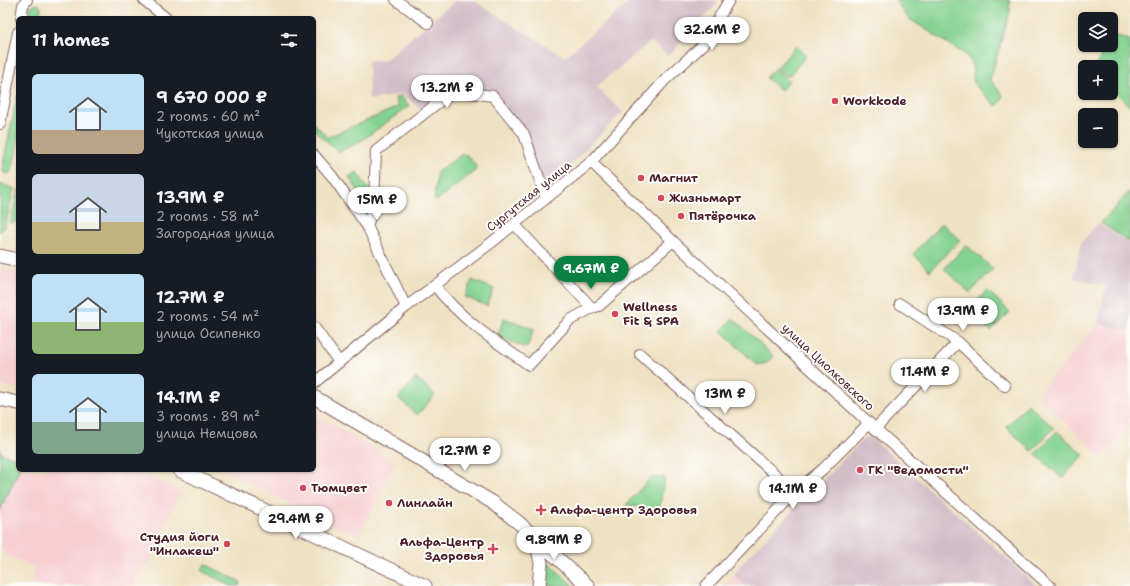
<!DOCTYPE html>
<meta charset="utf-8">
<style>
:root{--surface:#171b24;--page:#20242c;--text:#f1f3f6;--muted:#9ea1a6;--accent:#0b8043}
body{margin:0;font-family:"Shantell Sans",sans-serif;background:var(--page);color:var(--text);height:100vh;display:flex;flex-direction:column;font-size:15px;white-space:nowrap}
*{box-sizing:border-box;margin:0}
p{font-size:13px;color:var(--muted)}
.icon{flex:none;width:22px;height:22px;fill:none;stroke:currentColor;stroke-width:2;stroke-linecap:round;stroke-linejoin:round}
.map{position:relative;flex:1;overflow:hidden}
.sheet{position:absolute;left:16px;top:16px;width:300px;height:456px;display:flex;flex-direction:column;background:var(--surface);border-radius:6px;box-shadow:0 1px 3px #0004}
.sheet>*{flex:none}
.tools{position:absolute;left:1078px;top:12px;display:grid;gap:8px}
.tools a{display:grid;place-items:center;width:40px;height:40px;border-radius:6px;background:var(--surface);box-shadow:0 1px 3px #0004;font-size:20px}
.price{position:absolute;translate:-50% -34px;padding:0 9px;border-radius:14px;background:#fff;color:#222;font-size:13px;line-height:26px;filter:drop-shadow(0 1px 2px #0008)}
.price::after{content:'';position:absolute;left:50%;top:24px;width:12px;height:9px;margin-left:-6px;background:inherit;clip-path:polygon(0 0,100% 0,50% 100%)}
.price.active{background:var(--accent);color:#fff}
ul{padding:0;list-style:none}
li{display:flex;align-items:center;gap:12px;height:100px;padding:0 16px}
li span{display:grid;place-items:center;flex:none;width:112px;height:80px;border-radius:6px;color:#555}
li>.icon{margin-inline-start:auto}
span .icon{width:48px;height:48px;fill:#fffc;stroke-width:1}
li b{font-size:17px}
h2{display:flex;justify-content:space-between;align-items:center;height:48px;padding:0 16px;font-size:17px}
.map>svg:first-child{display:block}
.built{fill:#f7cfd3}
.industrial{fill:#d2bdc7}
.green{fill:#84d291;stroke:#67785e}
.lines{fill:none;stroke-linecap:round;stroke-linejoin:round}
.minor-casing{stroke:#846361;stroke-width:12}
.major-casing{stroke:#846361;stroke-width:15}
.minor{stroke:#fff;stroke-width:10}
.major{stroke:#fff;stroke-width:13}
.poi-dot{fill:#d1495b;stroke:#fdfcf7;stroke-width:1.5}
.labels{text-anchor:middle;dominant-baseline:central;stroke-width:4;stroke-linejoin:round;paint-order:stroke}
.poi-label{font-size:12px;font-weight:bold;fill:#4a1f2b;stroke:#fdfcf7;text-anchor:start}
.street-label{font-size:12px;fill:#4a1f2b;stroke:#fdfcf7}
</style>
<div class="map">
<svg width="1130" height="586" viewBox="0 0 1130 586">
<rect width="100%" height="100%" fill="#fdfcf7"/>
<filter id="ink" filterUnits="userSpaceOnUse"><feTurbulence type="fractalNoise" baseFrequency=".025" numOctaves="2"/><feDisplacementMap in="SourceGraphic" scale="8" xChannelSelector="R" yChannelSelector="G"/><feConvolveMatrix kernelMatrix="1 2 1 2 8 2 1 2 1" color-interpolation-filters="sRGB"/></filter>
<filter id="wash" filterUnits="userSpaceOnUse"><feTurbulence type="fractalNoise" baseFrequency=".012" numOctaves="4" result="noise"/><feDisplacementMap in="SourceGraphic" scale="16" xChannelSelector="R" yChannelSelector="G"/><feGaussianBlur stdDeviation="0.9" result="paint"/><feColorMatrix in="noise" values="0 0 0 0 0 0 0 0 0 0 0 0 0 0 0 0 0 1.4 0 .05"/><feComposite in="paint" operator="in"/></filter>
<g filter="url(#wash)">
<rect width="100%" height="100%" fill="#efe2c4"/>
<g class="built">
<path d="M0,269l18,4v116l-18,-4z"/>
<path d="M1098,323l32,8v95l-28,32 -65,-63z"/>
<path d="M314,414l82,48 -37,75 -136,-67h91z"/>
<path d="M19,470h117l46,22 -18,33v5l-15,35h-6l-9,21h-102l2,-19 -30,-12 1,-6 -5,-2v-37z"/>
<path d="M734,575l12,11h-22z"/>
</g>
<g class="industrial">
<path d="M456,0h16l93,57 67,-57h86l-3,6 -47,50 -17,-15 -55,46 27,25 -78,78 -21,-56 -31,-38 -40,-4 -29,21 -21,-19 -34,6 -1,-40 16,1z"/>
<path d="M1098,223l32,21v87l-32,-8 8,-37 -32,-8 7,-35z"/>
<path d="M870,436l167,150h-291l-12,-11 7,-11 118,-121z"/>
</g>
<g class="green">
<path d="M895,0h114l1,12 -20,67 13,17 -3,7 -4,3 -22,-22 -2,-21 -6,-8 -58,-37z"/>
<path d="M38,4l3,3 -1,11h-13l3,-11z"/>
<path d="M1111,34l19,6v67l-19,-19v-21h-15l9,-22h6z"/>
<path d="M796,46l11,9 -19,22 -11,-9z"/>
<path d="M775,68l14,13 -8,9 -15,-12z"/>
<path d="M17,96c5,9 1,69 -8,78l-5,-1 -2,-4z"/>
<path d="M401,96l8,10 -48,35 -22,11 -25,-22v-6l14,13 70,-30 -3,-9z"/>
<path d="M462,154l5,1 9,11 -1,5 -39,30 -2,-2 3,-27z"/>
<path d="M357,172l14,21 -1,9 -2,3 -19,-28z"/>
<path d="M0,184l14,4 -9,39 -5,5z"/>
<path d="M18,189v32l-8,3z"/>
<path d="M1130,191v51l-29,-19z"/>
<path d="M942,223l18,17 -30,31 -17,-17z"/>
<path d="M966,245l27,24 -23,24 -26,-24z"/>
<path d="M472,280l22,9 -7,17 -22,-9z"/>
<path d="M987,290l23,22 -19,19 -22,-21z"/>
<path d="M504,318l30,11 -7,19 -30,-11z"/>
<path d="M733,318l40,38 -6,7 -10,2 -36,-34z"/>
<path d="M416,378l19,17 -18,20 -19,-17z"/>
<path d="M1028,404l26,24 -22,23 -26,-24z"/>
<path d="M1057,431l27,24 -22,23 -27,-24z"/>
<path d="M0,448l1,5 17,6 1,11 -19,40z"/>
<path d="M651,477l14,1 -6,32 -33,-5z"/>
<path d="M544,559l30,27h-31z"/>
<path d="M205,564l36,18 -2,4h-8l-29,-15z"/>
</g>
</g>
<g filter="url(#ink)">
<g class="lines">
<g class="minor-casing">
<g id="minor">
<path d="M144,0l22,18"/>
<path d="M396,0l32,23"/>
<path d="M21,18l2,-13 4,-5"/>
<path d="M0,124l18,-92"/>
<path d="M314,155l18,21 35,50 39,81"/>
<path d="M591,162l82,79 196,182 181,163"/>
<path d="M514,224l78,84 7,-2 74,-65"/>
<path d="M367,226l7,-21 2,-54 77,-60 40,5 31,38 22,64"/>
<path d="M435,286c28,35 58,54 94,79l41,-45 22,-12"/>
<path d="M900,304l58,38 47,44"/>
<path d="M314,327l25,35"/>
<path d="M640,354l155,138"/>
<path d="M314,383l92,-76 85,-64 100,-81 75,-83 38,-35 25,-44"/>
<path d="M875,429l83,-87"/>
<path d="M706,586l89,-94 28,-23 46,-46"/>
</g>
</g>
<g class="major-casing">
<g id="major">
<path d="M0,256l18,4"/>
<path d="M314,397l178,105 27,21 69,63"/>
<path d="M0,399l18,4"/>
<path d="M179,470l246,116"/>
<path d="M536,539l5,24 -2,23"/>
</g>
</g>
<use href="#minor" class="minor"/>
<use href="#major" class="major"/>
</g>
</g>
<g class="poi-dot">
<circle cx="835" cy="101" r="4"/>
<circle cx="641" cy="178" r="4"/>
<circle cx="661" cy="198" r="4"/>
<circle cx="681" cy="216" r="4"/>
<circle cx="615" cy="314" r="4"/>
<circle cx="860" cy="470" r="4"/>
<circle cx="303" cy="488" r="4"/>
<circle cx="389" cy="503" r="4"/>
<path d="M539 504h4v4h4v4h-4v4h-4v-4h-4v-4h4z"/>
<circle cx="227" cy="544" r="4"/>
<path d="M491 543h4v4h4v4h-4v4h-4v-4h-4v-4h4z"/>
</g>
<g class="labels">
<g class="poi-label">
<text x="843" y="101">Workkode</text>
<text x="649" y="178">Магнит</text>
<text x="669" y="198">Жизньмарт</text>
<text x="689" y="216">Пятёрочка</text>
<text x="623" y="307">Wellness<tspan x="623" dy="14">Fit &amp; SPA</tspan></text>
<text x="868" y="470">ГК "Ведомости"</text>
<text x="311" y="488">Тюмцвет</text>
<text x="397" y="503">Линлайн</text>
<text x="550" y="510">Альфа-центр Здоровья</text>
<text x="219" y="537" text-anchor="end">Студия йоги<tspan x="219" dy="14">"Инлакеш"</tspan></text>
<text x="484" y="542" text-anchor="end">Альфа-Центр<tspan x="484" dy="14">Здоровья</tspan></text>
</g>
<g class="street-label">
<text transform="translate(529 196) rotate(-39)">Сургутская улица</text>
<text transform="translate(828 367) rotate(43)">улица Циолковского</text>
</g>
</g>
</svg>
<div class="tools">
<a><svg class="icon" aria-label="layers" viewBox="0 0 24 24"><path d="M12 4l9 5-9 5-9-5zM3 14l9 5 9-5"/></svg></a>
<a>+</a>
<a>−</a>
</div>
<b class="price" style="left:712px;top:51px">32.6M ₽</b>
<b class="price" style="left:447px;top:109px">13.2M ₽</b>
<b class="price" style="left:377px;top:221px">15M ₽</b>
<b class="price active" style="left:591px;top:290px">9.67M ₽</b>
<b class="price" style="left:963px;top:332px">13.9M ₽</b>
<b class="price" style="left:925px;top:393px">11.4M ₽</b>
<b class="price" style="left:725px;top:415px">13M ₽</b>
<b class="price" style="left:465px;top:472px">12.7M ₽</b>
<b class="price" style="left:793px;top:510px">14.1M ₽</b>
<b class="price" style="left:296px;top:540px">29.4M ₽</b>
<b class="price" style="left:554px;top:561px">9.89M ₽</b>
<section class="sheet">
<h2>11 homes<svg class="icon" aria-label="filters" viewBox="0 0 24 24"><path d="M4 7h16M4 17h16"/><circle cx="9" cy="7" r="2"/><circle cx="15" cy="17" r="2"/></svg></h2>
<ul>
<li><span style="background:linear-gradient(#bfe0f5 70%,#b9a48a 0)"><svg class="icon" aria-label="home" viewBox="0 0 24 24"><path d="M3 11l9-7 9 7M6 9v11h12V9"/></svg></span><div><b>9 670 000 ₽</b><p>2 rooms · 60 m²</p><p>Чукотская улица</p></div></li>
<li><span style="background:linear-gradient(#c9d6e8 60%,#c2b280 0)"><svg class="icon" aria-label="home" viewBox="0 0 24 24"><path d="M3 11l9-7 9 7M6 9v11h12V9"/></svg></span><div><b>13.9M ₽</b><p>2 rooms · 58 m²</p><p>Загородная улица</p></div></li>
<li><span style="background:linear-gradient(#bfe0f5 60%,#8fb573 0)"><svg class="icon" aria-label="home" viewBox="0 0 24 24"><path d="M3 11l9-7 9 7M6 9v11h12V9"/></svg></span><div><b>12.7M ₽</b><p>2 rooms · 54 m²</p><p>улица Осипенко</p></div></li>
<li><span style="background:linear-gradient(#bfe0f5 60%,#7fa58c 0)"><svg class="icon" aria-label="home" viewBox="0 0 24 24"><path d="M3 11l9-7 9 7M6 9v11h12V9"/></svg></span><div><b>14.1M ₽</b><p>3 rooms · 89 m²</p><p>улица Немцова</p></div></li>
</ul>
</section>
</div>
